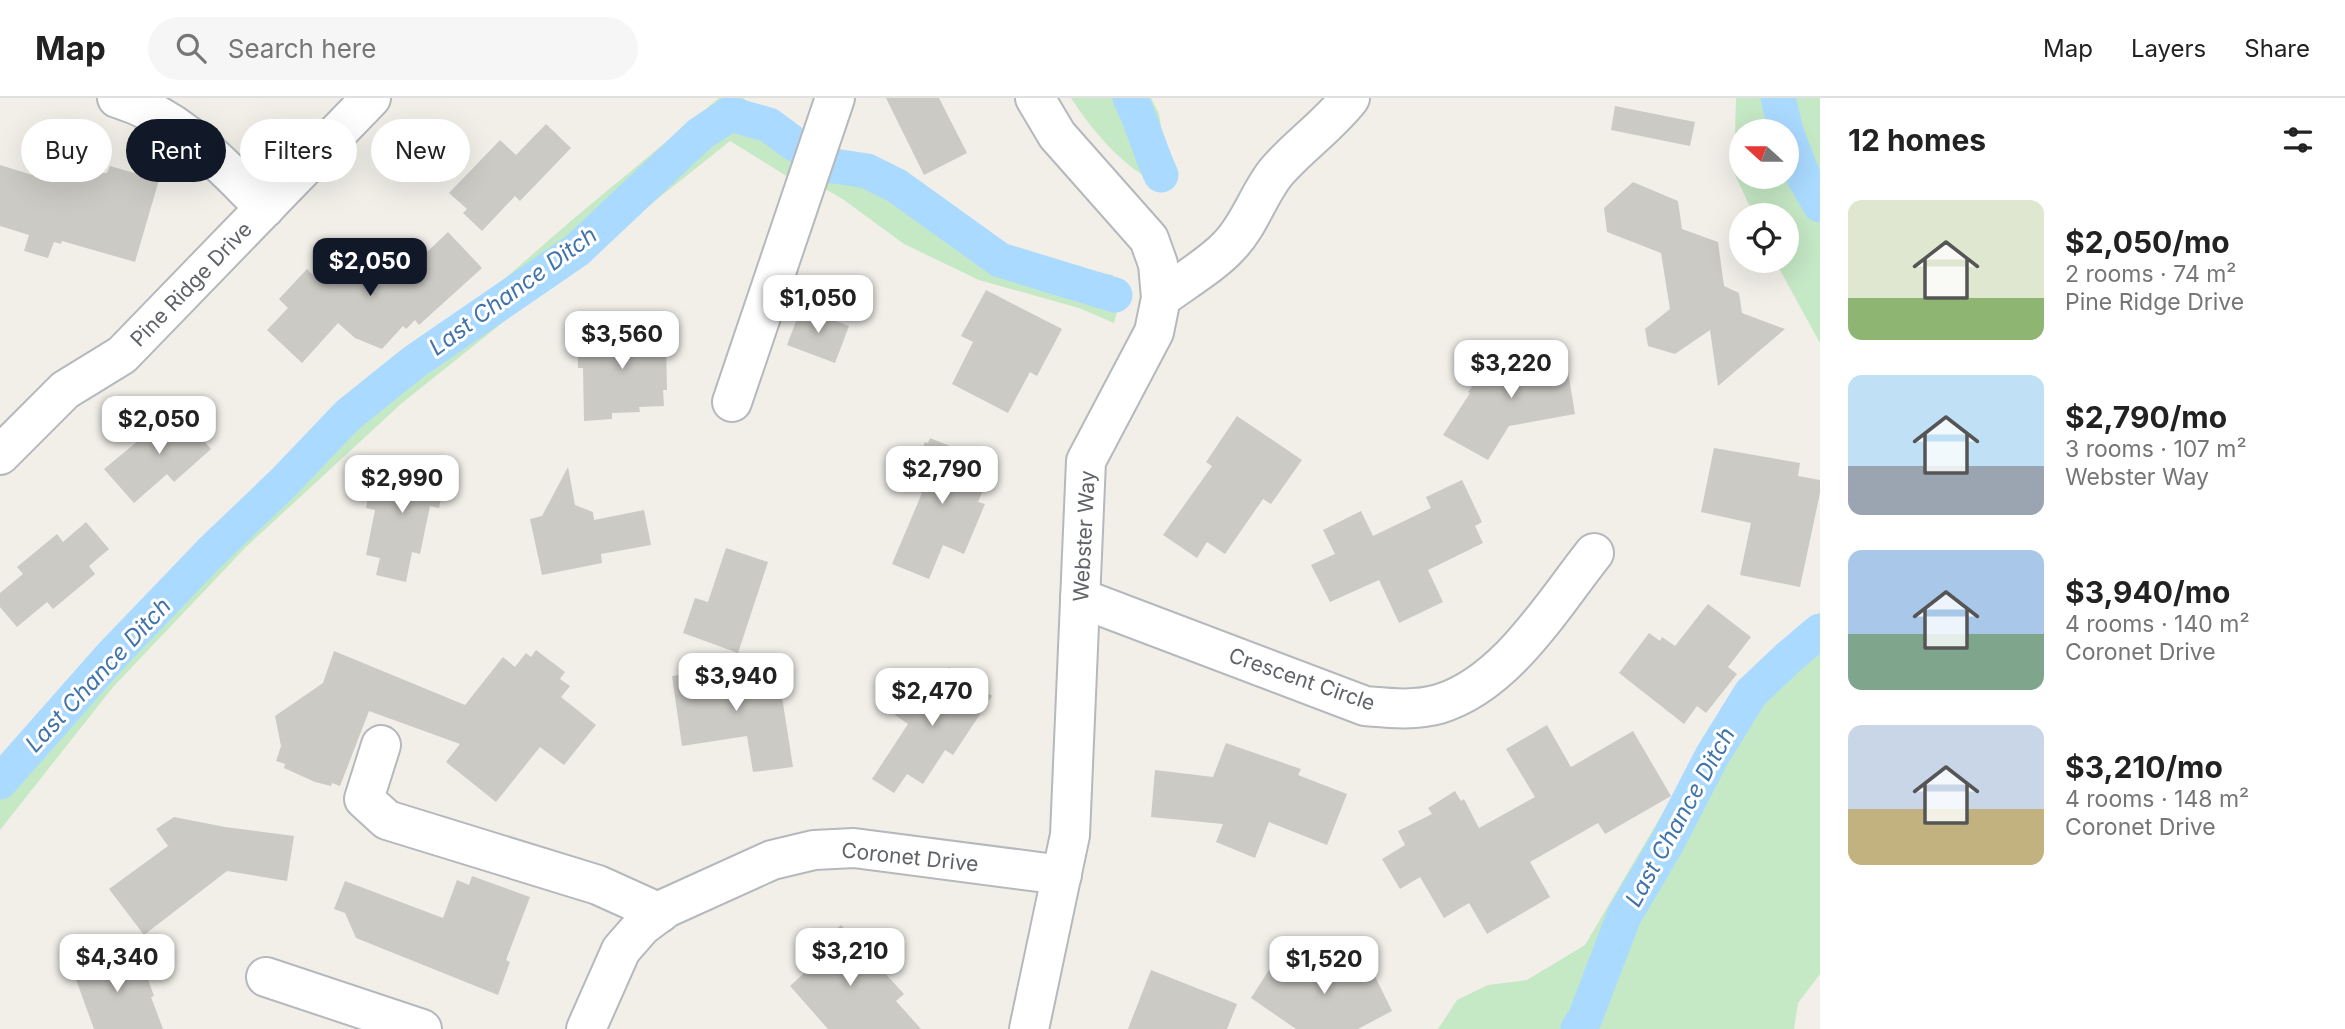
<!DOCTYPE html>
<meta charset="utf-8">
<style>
:root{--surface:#fff;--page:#f6f6f6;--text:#222;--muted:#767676;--line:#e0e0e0;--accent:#111827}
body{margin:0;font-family:Inter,sans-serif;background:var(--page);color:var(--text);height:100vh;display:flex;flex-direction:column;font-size:26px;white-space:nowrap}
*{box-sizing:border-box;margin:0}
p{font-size:23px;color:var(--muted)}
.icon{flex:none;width:38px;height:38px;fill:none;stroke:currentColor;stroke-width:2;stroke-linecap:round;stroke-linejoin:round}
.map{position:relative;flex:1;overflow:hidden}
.drawer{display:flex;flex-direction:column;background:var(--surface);width:525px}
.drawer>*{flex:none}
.banner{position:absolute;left:21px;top:21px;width:665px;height:63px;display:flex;gap:14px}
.needle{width:46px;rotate:291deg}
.tools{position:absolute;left:1729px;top:21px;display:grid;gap:14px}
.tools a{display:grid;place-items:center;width:70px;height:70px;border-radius:50%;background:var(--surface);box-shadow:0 7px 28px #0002;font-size:35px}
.price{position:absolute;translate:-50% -60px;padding:0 16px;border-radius:14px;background:#fff;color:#222;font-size:23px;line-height:46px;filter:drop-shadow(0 2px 4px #0008)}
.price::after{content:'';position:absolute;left:50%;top:42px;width:21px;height:16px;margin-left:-10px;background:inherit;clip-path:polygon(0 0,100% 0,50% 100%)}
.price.on{background:var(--accent);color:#fff}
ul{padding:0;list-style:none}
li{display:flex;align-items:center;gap:21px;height:175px;padding:0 28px}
li span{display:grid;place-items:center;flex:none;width:196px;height:140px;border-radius:14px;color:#555}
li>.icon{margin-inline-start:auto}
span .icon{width:84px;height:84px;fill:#fffc;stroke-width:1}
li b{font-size:30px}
h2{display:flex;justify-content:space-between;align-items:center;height:84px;padding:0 28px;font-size:30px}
.pill{padding:0 24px;border-radius:32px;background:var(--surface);box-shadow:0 7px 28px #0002;font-size:24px;line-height:63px}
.pill.on{background:var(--accent);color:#fff}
header{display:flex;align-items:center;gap:42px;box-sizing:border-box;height:98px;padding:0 35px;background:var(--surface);border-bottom:2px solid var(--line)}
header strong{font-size:33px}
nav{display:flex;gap:38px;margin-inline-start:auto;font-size:24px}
.search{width:490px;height:63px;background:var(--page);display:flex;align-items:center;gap:18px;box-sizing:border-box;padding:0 24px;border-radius:38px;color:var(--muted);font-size:26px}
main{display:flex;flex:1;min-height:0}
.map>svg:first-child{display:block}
.green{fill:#c5e8c5;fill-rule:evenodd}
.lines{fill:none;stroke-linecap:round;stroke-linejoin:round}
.canal{stroke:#aadaff;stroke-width:35}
.building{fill:#cccac5}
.minor-casing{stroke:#b5b8bc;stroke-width:42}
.minor{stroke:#fff;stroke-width:38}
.labels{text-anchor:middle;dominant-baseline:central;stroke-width:6;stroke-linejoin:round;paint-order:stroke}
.street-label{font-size:21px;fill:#5f6368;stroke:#fff}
.water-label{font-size:23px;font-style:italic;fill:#4174aa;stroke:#fff}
</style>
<header>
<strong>Map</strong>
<div class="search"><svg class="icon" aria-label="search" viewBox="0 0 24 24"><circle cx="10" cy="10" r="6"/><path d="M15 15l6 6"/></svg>Search here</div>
<nav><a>Map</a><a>Layers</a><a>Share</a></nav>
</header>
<main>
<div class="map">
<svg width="1820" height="931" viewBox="0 0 1820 931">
<rect width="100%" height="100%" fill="#f1efe8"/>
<g class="green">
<path d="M719,0h24l56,46 -9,34 -60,-37 -328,262 -156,144 -133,140 -113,143v-61l144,-159 193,-185 235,-205z"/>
<path d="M1071,0h80l8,16 12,76c-43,-17 -75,-54 -100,-92z"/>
<path d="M1736,0h84v245l-45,-82h12v-46h-33l-20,-42zM1741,33h46v46h-46z"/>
<path d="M834,47l160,102 44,15 75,13 6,28 -5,20 -35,-15 -100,-28 -75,-36 -60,-44 -27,-16z"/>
<path d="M1820,514v362l-22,29 -4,26h-356l19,-29 31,-15 39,-5 58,-35 92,-156 63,-99z"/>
</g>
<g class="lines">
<g class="canal">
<path d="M1130,0c13,25 19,52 31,77"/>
<path d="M1778,0l8,33"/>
<path d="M1787,36l16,42 17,29"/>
<path d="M0,684l112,-127 98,-102 73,-70 65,-68 66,-53 163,-112 123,-116 30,-20 39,11 24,18 41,23 33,5 30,15 103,74 115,35"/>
<path d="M1578,931l7,-11 39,-102 43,-73 45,-87 39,-63 38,-36 31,-26"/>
</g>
</g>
<g class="building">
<path d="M886,0h53l28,55 -43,22z"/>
<path d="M1615,8l80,16 -5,24 -79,-16z"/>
<path d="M546,26l25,24 -51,53 -5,-5 -33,35 -19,-18 4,-4 -18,-16 51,-53 16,15z"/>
<path d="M45,57l57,18h5l3,-7 49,14 -24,82 -73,-21 -1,3 -7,-2 -6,16 -24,-7 5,-16 -29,-9v-61l39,12z"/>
<path d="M1633,84l45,19 4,28 36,13 6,44 15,7 3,20 43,16 -67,57 -8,-56 -35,24 -27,-8 -3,-17 25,-20 -9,-56 -54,-21 -3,-24z"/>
<path d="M448,134l34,36 -63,57 -4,-5 -9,9 -3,-3 -21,23 -27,-11 -17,-15 -36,40 -35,-33 21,-22 -9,-9 28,-30 9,9 24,-25 22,21 21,-21 21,21z"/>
<path d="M986,192l76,39 -25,47 -7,-4 -22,41 -56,-29 21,-42 -12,-6z"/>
<path d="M801,210l48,18 -14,37 -48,-18z"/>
<path d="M606,222h20l1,12 34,-1v13h5l1,46h-4l1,16 -25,1 1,5 -28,1v6l-28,2 -1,-53h-5v-21z"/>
<path d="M1565,255l10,61 -66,12 -21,34 -45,-25 27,-42 -2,-1 5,-7 -7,-5 11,-17 21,-4 2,5z"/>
<path d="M178,310l28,31 -2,2 7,8 -37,33 -7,-8 -33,29 -30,-34z"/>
<path d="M1237,318l65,44 -31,44 -8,-5 -38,55 -18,-12 -10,16 -34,-23 49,-69 -6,-4z"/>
<path d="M930,340l64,26 -16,38 7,2 -21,50 -21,-9 -14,34 -37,-15 30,-71 -15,-6 18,-45 3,1z"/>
<path d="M1714,350l86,15 -2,13 22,4v13l-20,94 -60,-12 11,-52 -50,-11z"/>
<path d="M407,364l40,9 -8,37 -9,-2 -10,48 -8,-2 -6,30 -30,-7 4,-17 -14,-3 9,-45 -9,-2 5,-29 11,2 3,-16 4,1v-3l17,3z"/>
<path d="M568,369l7,38 18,7 1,8 50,-10 7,35 -50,9 1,9 -60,12 -12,-56 12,-3z"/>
<path d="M1462,382l20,42 -7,4 8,17 -55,27 15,32 -44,21 -20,-43 -49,22 -19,-37 24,-11 -12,-24 38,-19 12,25 58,-28 -5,-11z"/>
<path d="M86,424l23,27 -20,17 6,8 -42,35 -6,-7 -30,25 -17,-20v-14l23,-19 -6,-7 40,-33 6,8z"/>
<path d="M726,450l42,14 -30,91 -55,-20 12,-35 13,4z"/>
<path d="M1708,506l43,33 -23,30 9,7 -31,39 -9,-7 -13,18 -65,-51 30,-40 11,8 2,-4 13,9z"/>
<path d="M536,552l29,22 -5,7 10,7 -9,11 35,28 -32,40 -24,-18 -44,55 -50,-40 14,-18 -91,-33 -29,75 -8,-3 -1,3 -16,-4 -31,-14 1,-4 -9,-3 5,-15 -6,-30 48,-33 11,-32 131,54 38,-48 12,10 11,-14 5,4z"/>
<path d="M776,569l1,11h2l14,89 -40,5 -6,-36 -65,10 -10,-70 62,-8 -2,6z"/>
<path d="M949,569l43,29 -39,59 -8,-5 -22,34 -16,-10 -13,19 -22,-14 36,-55 -13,-9 22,-34 16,11z"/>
<path d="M1547,627l24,42 62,-36 38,65 -66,38 -7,-11 -68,39 20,35 -63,37 -18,-31 -25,15 -24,-41 -20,12 -18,-30 23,-14 -7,-14 34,-17 -4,-6 27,-17 6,10 3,-2 15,29 56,-31 -29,-48z"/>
<path d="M1226,645l75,26 -3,6 49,19 -20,51 -58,-23 -14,36 -39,-16 7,-18 -72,-7 4,-47 58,7z"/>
<path d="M174,719l51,10 69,9 -7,45 -60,-10 -83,64 -35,-46 59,-43 -12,-17z"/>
<path d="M472,778l58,21 -24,63 4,2 -12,33 -142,-57 -11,-25 -11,-4 11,-28 98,37 14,-38 12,5z"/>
<path d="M841,827l63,69 -8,7 25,28h-93l-38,-43 23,-21 -7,-8z"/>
<path d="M1364,856l28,57 -34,18h-62l-45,-31 27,-42 36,24z"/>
<path d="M140,859l14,39 -3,1 12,32h-69l-24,-66z"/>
<path d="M1151,872l86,34 -10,25h-99z"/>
</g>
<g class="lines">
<g class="minor-casing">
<g id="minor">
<path d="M117,0c65,20 101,64 148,110"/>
<path d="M1161,200c20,-15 53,-35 68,-52 21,-21 31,-56 49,-76 23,-26 51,-45 72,-72"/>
<path d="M732,304l103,-304"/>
<path d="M0,357l65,-65 57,-35 249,-257"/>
<path d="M1080,500l285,108c24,2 50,5 74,-2 67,-20 113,-98 155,-151"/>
<path d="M381,647l-17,54 23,21 211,65 62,28"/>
<path d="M266,879l156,52"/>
<path d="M586,931l35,-79 21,-24 24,-18 106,-48 42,-10 40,-2 208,27"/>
<path d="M1029,931l41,-194 16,-374 68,-129 7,-34 -3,-34 -9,-25 -92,-104 -22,-37"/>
</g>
</g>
<use href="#minor" class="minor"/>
</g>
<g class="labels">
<g class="street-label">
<text transform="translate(191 186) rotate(-46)">Pine Ridge Drive</text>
<text transform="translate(1084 438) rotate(-87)">Webster Way</text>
<text transform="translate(1302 581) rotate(19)">Crescent Circle</text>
<text transform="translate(910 759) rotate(6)">Coronet Drive</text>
</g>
<g class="water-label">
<text transform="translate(513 193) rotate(-36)">Last Chance Ditch</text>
<text transform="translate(98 577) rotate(-47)">Last Chance Ditch</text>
<text transform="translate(1680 719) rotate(-61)">Last Chance Ditch</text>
</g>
</g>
</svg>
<div class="tools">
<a><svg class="needle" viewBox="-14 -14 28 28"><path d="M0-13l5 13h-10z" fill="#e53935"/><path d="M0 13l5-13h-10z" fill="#767676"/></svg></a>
<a><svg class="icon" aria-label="locate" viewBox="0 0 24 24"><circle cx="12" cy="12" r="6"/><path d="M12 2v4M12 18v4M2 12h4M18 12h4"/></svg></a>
</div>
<b class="price on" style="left:370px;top:200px">$2,050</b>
<b class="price" style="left:818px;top:237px">$1,050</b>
<b class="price" style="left:622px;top:273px">$3,560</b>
<b class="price" style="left:1511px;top:302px">$3,220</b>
<b class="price" style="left:159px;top:358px">$2,050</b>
<b class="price" style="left:942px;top:408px">$2,790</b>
<b class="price" style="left:402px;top:417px">$2,990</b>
<b class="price" style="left:736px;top:615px">$3,940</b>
<b class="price" style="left:932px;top:630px">$2,470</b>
<b class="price" style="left:850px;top:890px">$3,210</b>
<b class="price" style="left:117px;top:896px">$4,340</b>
<b class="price" style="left:1324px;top:898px">$1,520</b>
<div class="banner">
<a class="pill">Buy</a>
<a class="pill on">Rent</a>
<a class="pill">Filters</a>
<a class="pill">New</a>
</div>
</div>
<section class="drawer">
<h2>12 homes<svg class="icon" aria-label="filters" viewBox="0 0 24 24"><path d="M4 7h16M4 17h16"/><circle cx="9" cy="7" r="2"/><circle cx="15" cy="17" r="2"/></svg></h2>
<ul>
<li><span style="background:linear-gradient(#dfe7d0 70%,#8fb573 0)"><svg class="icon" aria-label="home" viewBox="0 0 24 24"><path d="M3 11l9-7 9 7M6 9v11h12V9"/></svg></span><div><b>$2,050/mo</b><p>2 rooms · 74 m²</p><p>Pine Ridge Drive</p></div></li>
<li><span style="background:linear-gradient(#bfe0f5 65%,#9aa5b1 0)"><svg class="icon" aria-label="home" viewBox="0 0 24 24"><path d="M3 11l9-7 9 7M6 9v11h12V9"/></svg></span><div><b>$2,790/mo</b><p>3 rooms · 107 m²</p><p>Webster Way</p></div></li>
<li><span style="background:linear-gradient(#a9c7e8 60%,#7fa58c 0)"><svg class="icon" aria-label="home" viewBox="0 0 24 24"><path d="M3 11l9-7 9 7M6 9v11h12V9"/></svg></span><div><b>$3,940/mo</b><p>4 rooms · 140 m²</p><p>Coronet Drive</p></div></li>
<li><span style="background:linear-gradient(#c9d6e8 60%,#c2b280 0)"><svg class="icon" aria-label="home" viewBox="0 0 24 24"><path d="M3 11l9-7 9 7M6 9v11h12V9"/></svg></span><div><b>$3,210/mo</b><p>4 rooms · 148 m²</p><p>Coronet Drive</p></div></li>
</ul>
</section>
</main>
